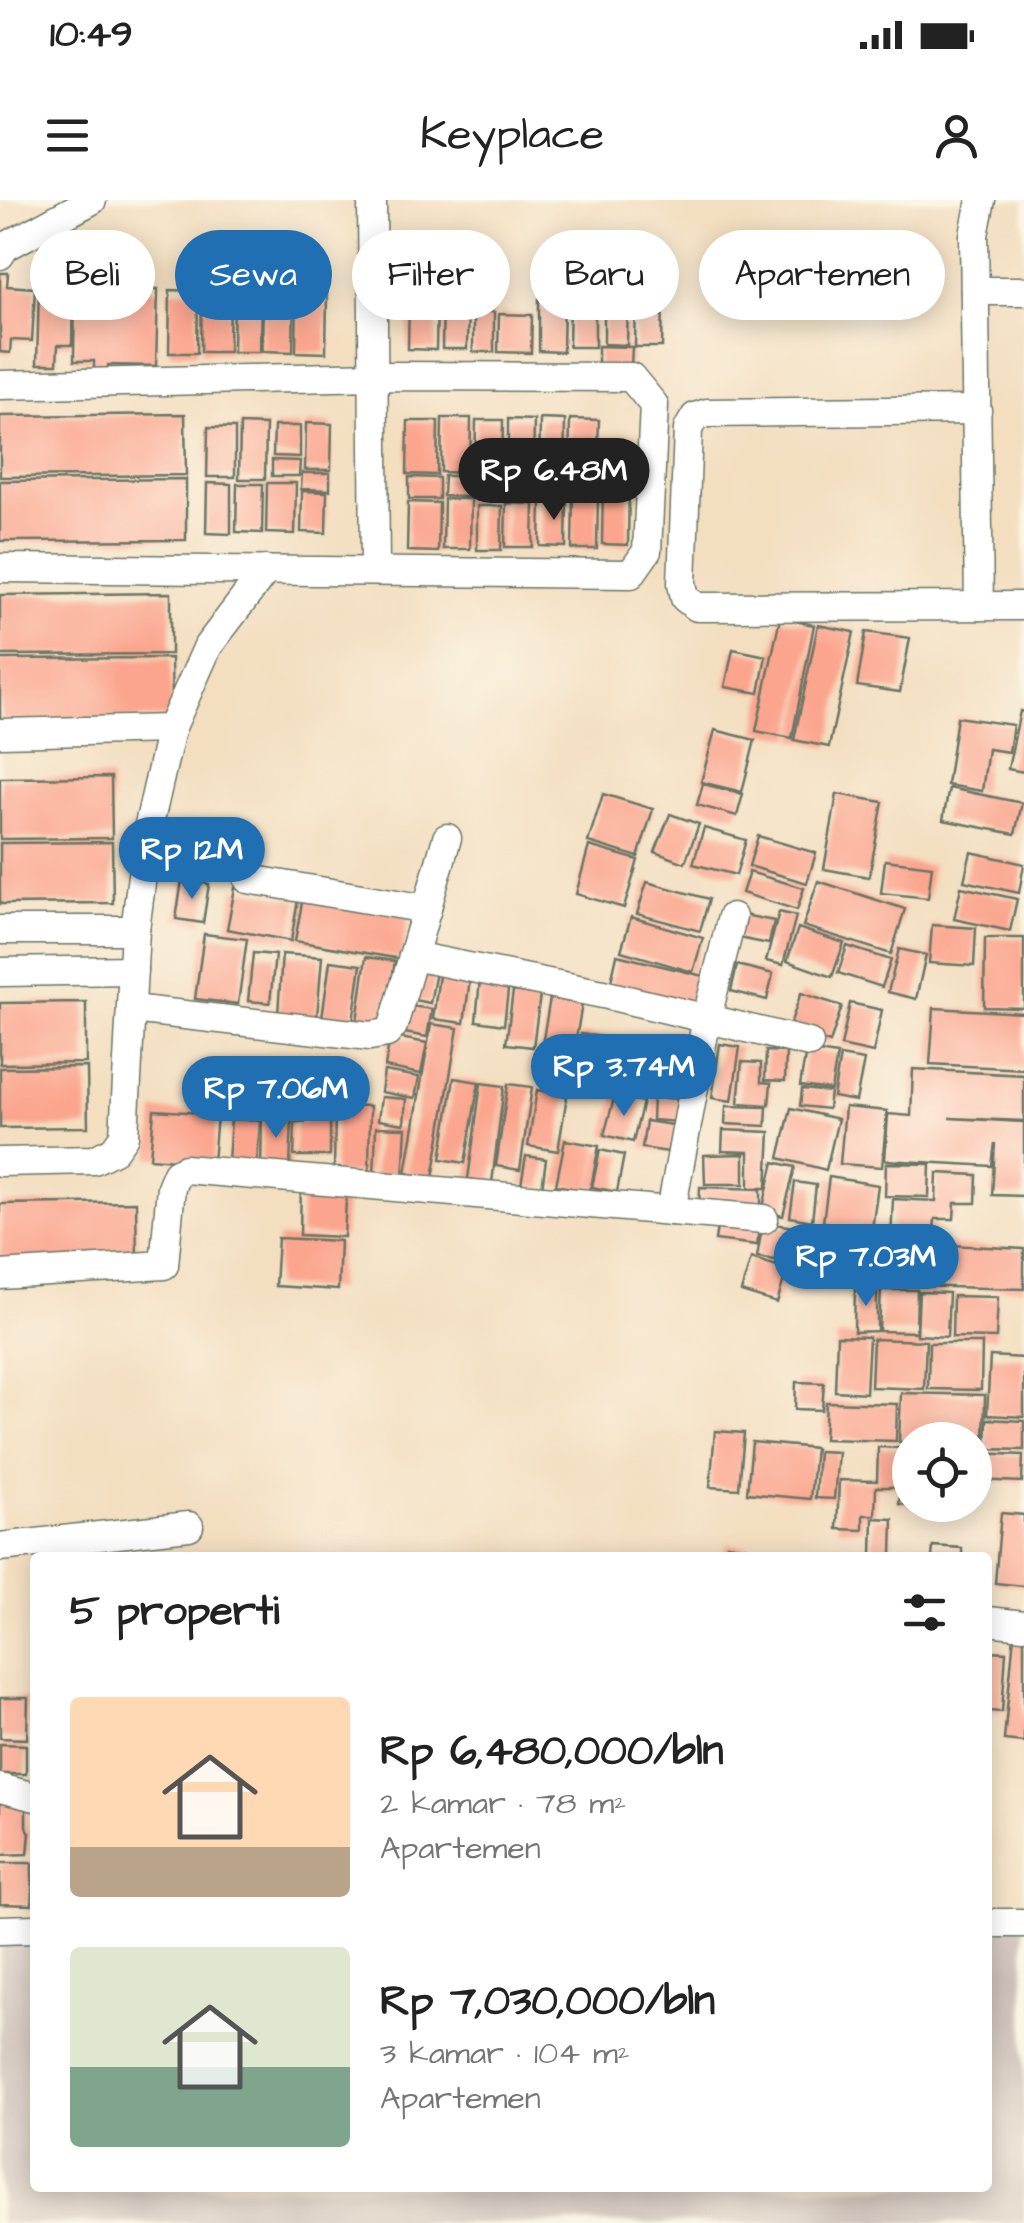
<!DOCTYPE html>
<html lang="id">
<meta charset="utf-8">
<style>
:root{--surface:#fff;--page:#f6f6f6;--text:#222;--muted:#767676;--accent:#1f6fb2}
body{margin:0;font-family:"Architects Daughter",sans-serif;background:var(--page);color:var(--text);height:100vh;display:flex;flex-direction:column;font-size:38px;white-space:nowrap}
*{box-sizing:border-box;margin:0}
p{font-size:32px;color:var(--muted)}
.icon{flex:none;width:55px;height:55px;fill:none;stroke:currentColor;stroke-width:2;stroke-linecap:round;stroke-linejoin:round}
.map{position:relative;flex:1;overflow:hidden}
.drawer{position:absolute;left:30px;top:1352px;width:962px;height:640px;display:flex;flex-direction:column;background:var(--surface);border-radius:10px;box-shadow:0 5px 25px #0003}
.drawer>*{flex:none}
.hud{position:absolute;left:30px;top:30px;width:965px;height:90px;display:flex;gap:20px}
.buttons{position:absolute;left:892px;top:1222px;display:grid;gap:20px}
.buttons a{display:grid;place-items:center;width:100px;height:100px;border-radius:50%;background:var(--surface);box-shadow:0 5px 25px #0003;font-size:50px}
.price{position:absolute;translate:-50% -85px;padding:0 22px;border-radius:35px;background:var(--accent);color:#fff;font-size:32px;line-height:65px;filter:drop-shadow(0 2px 5px #0008)}
.price::after{content:'';position:absolute;left:50%;top:60px;width:30px;height:22px;margin-left:-15px;background:inherit;clip-path:polygon(0 0,100% 0,50% 100%)}
.price.selected{background:#222;color:#fff}
ul{padding:0;list-style:none}
li{display:flex;align-items:center;gap:30px;height:250px;padding:0 40px}
li span{display:grid;place-items:center;flex:none;width:280px;height:200px;border-radius:10px;color:#555}
li>.icon{margin-inline-start:auto}
span .icon{width:120px;height:120px;fill:#fffc;stroke-width:1}
li b{font-size:42px}
h2{display:flex;justify-content:space-between;align-items:center;height:120px;padding:0 40px;font-size:42px}
.pill{padding:0 35px;border-radius:45px;background:var(--surface);box-shadow:0 5px 25px #0003;font-size:35px;line-height:90px}
.pill.selected{background:var(--accent);color:#fff}
.status{display:flex;justify-content:space-between;align-items:center;height:70px;padding:0 50px;background:var(--surface);direction:ltr}
.status svg{height:28px;fill:currentColor}
header{display:flex;justify-content:space-between;align-items:center;height:130px;padding:0 40px;background:var(--surface);font-size:45px;font-weight:600}
.map>svg:first-child{display:block}
.industrial{fill:#cec1b9}
.building{fill:#fba58e}
.lines{fill:none;stroke-linecap:round;stroke-linejoin:round}
.minor-casing{stroke:#697565;stroke-width:31}
.minor{stroke:#fff;stroke-width:28}
</style>
<div class="status"><b>10:49</b><svg viewBox="0 0 49 12"><path d="M0 12V9h3v3zM5 12V6h3v6zM10 12V3h3v9zM15 12V0h3v12zM26 1h20v11H26zM47 4h2v5h-2z"/></svg></div>
<header><svg class="icon" aria-label="menu" viewBox="0 0 24 24"><path d="M4 6h16M4 12h16M4 18h16"/></svg>Keyplace<svg class="icon" aria-label="person" viewBox="0 0 24 24"><circle cx="12" cy="8" r="4"/><path d="M4 21q1-7 8-7t8 7"/></svg></header>
<div class="map">
<svg width="1024" height="2023" viewBox="0 0 1024 2023">
<rect width="100%" height="100%" fill="#fcf5e5"/>
<filter id="ink" filterUnits="userSpaceOnUse"><feTurbulence type="fractalNoise" baseFrequency=".01" numOctaves="2"/><feDisplacementMap in="SourceGraphic" scale="20" xChannelSelector="R" yChannelSelector="G"/><feConvolveMatrix kernelMatrix="1 2 1 2 8 2 1 2 1" color-interpolation-filters="sRGB"/></filter>
<filter id="wash" filterUnits="userSpaceOnUse"><feTurbulence type="fractalNoise" baseFrequency=".0048" numOctaves="4" result="noise"/><feDisplacementMap in="SourceGraphic" scale="40" xChannelSelector="R" yChannelSelector="G"/><feGaussianBlur stdDeviation="2.25" result="paint"/><feColorMatrix in="noise" values="0 0 0 0 0 0 0 0 0 0 0 0 0 0 0 0 0 1.4 0 .05"/><feComposite in="paint" operator="in"/></filter>
<g filter="url(#wash)">
<rect width="100%" height="100%" fill="#f3dec0"/>
<path class="industrial" d="M1024,1722v301h-1024v-282l35,-1v248h953v-265z"/>
<g id="blocks">
<g class="building">
<path d="M0,73h8l-1,13 28,2 -3,53 -21,-1 -1,13 -10,-1z"/>
<path d="M39,85h34l-1,60h-14l-1,19h-20z"/>
<path d="M75,86h34l-1,30 2,-28 48,1 -2,77 -48,-1v5h-14v-9h-20z"/>
<path d="M170,90l28,1 -1,62h-28z"/>
<path d="M202,92h28l-1,60h-28z"/>
<path d="M234,92h27l-1,60h-27z"/>
<path d="M263,92l31,1 -1,59 -31,-1z"/>
<path d="M297,92l30,1 -1,60 -30,-1z"/>
<path d="M443,99h25l-1,50h-25z"/>
<path d="M539,99l25,1 -1,52 -24,-1z"/>
<path d="M570,99l25,1v47h-26z"/>
<path d="M409,100l28,1 -1,49 -28,-1z"/>
<path d="M636,100h27l-1,47h-27z"/>
<path d="M604,101l24,1 -1,43 -23,-1z"/>
<rect x="473" y="112" width="21" height="40"/>
<path d="M499,114l33,1 -1,38 -33,-1z"/>
<path d="M598,146l34,1 -1,19h-33z"/>
<path d="M185,214l1,61 -186,2v-61z"/>
<path d="M442,218h29l-1,55 -29,-1z"/>
<path d="M508,219l26,1 -1,54 -25,-1z"/>
<path d="M540,219l25,1 -1,54h-25z"/>
<path d="M570,219l29,1 -2,52h-28z"/>
<path d="M476,220h27l-1,54h-27z"/>
<path d="M408,221h30l-1,54 -30,-1z"/>
<path d="M306,223l26,1 -1,46h-26z"/>
<path d="M240,224l26,1 -1,54h-26z"/>
<path d="M274,226h26v31l-27,-1z"/>
<path d="M208,227l27,1v49h-28z"/>
<path d="M272,260l28,1 -1,15h-27z"/>
<path d="M302,273h28v17l-29,-1z"/>
<path d="M444,276h25l-1,21 -25,-1z"/>
<path d="M541,276l27,1 -1,20 -27,-1z"/>
<path d="M409,277l30,1v21h-30z"/>
<path d="M477,277h26l-1,24 -26,-1z"/>
<path d="M506,277h29l-1,24h-28z"/>
<path d="M186,279v61l-186,1v-60z"/>
<path d="M207,283l24,1v50l-25,-1z"/>
<path d="M267,283h29l-1,51 -29,-1z"/>
<path d="M603,283l26,1 -1,61 -26,-1z"/>
<path d="M237,284h26l-1,49 -26,-1z"/>
<path d="M302,291l25,1 -1,41 -25,-1z"/>
<path d="M573,294l25,1 -1,54h-25z"/>
<path d="M444,299h27l-1,50h-27z"/>
<path d="M541,299l26,1 -1,47 -26,-1z"/>
<path d="M408,302l31,1 -1,49 -31,-1z"/>
<path d="M506,303l28,1 -1,43h-28z"/>
<path d="M477,306h25l-1,44h-24z"/>
<path d="M171,393v61l-171,1v-60z"/>
<path d="M780,418l34,7 -22,113 -36,-7z"/>
<path d="M818,425l36,7 -25,115 -35,-7z"/>
<path d="M866,432l44,6 -10,54 -43,-6z"/>
<path d="M733,449l33,7 -7,37 -34,-6z"/>
<path d="M171,458l1,60 -172,2v-61z"/>
<path d="M1020,511l4,1v60l-16,-3z"/>
<path d="M957,517l56,8 -4,27 -21,-3 -6,42 -35,-6z"/>
<path d="M715,530l40,10 -13,52 -41,-10z"/>
<path d="M111,577l1,61 -112,1v-61z"/>
<path d="M703,584l40,10 -6,22 -40,-11z"/>
<path d="M949,588l73,15 -7,31 -72,-14z"/>
<path d="M603,594l50,15 -15,48 -50,-15z"/>
<path d="M837,594l46,8 -14,75 -45,-8z"/>
<path d="M670,614l29,10 -14,39 -30,-11z"/>
<path d="M704,628l42,12 -10,35 -43,-11z"/>
<path d="M758,636l58,17 -9,30 -58,-17z"/>
<path d="M112,642l1,61 -113,1v-61z"/>
<path d="M589,646l49,14 -14,48 -48,-14z"/>
<path d="M971,652l53,12 -5,29 -55,-12z"/>
<path d="M885,660l47,6 -4,32 -47,-5z"/>
<path d="M749,672l55,16 -7,22 -55,-17z"/>
<path d="M182,680l27,4 -6,39 -27,-4z"/>
<path d="M818,681l87,28 -14,45 -88,-28z"/>
<path d="M647,682l62,17 -9,32 -63,-17z"/>
<path d="M961,687l56,12 -7,32 -56,-12z"/>
<path d="M235,688l63,12 -7,41 -64,-12z"/>
<path d="M303,697l106,18 -8,44 -106,-18z"/>
<path d="M779,712l17,4 -13,49 -17,-4z"/>
<path d="M739,714l35,7 -5,23 -35,-7z"/>
<path d="M631,717l72,21 -10,34 -72,-21z"/>
<path d="M932,725l44,3 -2,38 -45,-3z"/>
<path d="M798,728l46,15 -12,34 -45,-16z"/>
<path d="M204,734l43,5 -9,65 -43,-5z"/>
<path d="M985,738h39v70l-40,-1z"/>
<path d="M847,746l44,14 -9,27 -44,-14z"/>
<path d="M899,749l27,6 -10,44 -28,-7z"/>
<path d="M253,753l22,2 -5,48 -22,-2z"/>
<path d="M282,754l40,3 -5,60 -39,-3z"/>
<path d="M617,755l90,22 -8,35 -90,-22z"/>
<path d="M366,757l29,4 -10,64 -28,-4z"/>
<path d="M330,761l31,4 -8,57 -31,-4z"/>
<path d="M737,765l36,9 -6,26 -36,-9z"/>
<path d="M414,768l22,4 -6,31 -22,-4z"/>
<path d="M439,775l31,4 -6,44 -31,-4z"/>
<path d="M480,779l29,3 -5,43 -28,-4z"/>
<path d="M513,791l27,4 -7,52 -27,-3z"/>
<path d="M801,793l41,13 -12,37 -42,-13z"/>
<path d="M550,798l32,6 -10,58 -32,-6z"/>
<path d="M86,802v61l-86,1v-61z"/>
<path d="M850,803l32,7 -9,43 -32,-7z"/>
<path d="M403,805l29,4 -5,28 -28,-5z"/>
<path d="M934,808l90,5v56l-94,-5z"/>
<path d="M431,824l27,4 -25,150 -27,-5z"/>
<path d="M581,834l36,5 -2,16 -36,-5z"/>
<path d="M390,836l37,7 -6,31 -36,-7z"/>
<path d="M657,837l41,4 -6,56 -41,-5z"/>
<path d="M720,844l20,3 -8,54 -20,-3z"/>
<path d="M806,850l31,5 -6,35 -31,-4z"/>
<path d="M766,851l20,1 -1,29 -20,-1z"/>
<path d="M578,852l38,6 -4,21 -37,-7z"/>
<path d="M840,856l24,4 -8,41 -23,-4z"/>
<path d="M742,862l19,1v19l10,1 -2,22 -31,-2z"/>
<path d="M87,867l1,60 -88,1v-60z"/>
<path d="M913,869l111,6v46l-75,-3 75,4v74l-32,-1 3,-52 -3,23 -107,-6 3,-46 23,2z"/>
<path d="M384,871l35,6 -4,21 -34,-6z"/>
<path d="M454,878l25,4 -14,81 -24,-4z"/>
<path d="M481,883l23,3 -12,97 -24,-4z"/>
<path d="M508,884l24,3 -12,83 -24,-4z"/>
<path d="M802,889l28,3 -2,17 -28,-3z"/>
<path d="M537,890l30,6 -9,55 -30,-5z"/>
<path d="M615,895l28,7 -10,40 -29,-7z"/>
<path d="M381,897l25,2 -2,25 -26,-4z"/>
<path d="M653,897l28,2 -2,23 -27,-2z"/>
<path d="M306,903l24,1v52h-36l1,-34h10z"/>
<path d="M335,905l35,1 -1,68h-35z"/>
<path d="M726,906l41,1 -1,19 -41,-2z"/>
<path d="M845,907l42,4 -5,56 -42,-3z"/>
<path d="M791,908l47,11 -12,51 -47,-12z"/>
<path d="M154,910l63,4 -4,49 -63,-5z"/>
<path d="M262,916l30,1 -2,50 -29,-1z"/>
<path d="M231,919l29,2 -3,42 -29,-2z"/>
<path d="M646,921l33,5 -4,27 -33,-5z"/>
<path d="M376,927l30,1 -3,50 -29,-1z"/>
<path d="M723,930l47,2 -3,56h-18v-36l-27,-1z"/>
<path d="M565,940l34,6 -9,46 -34,-7z"/>
<path d="M600,950l24,5 -7,37 -25,-5z"/>
<path d="M744,954v30h-39l-1,-29z"/>
<path d="M526,956l20,3 -4,29 -21,-3z"/>
<path d="M774,962l21,5 -12,49 -21,-5z"/>
<path d="M886,963l44,1 -1,33 -44,-1z"/>
<path d="M937,973l40,2 -1,28h-21l-1,16h-19l-2,23 -42,-3 2,-40 43,2z"/>
<path d="M829,977l49,8 -6,44 -49,-7z"/>
<path d="M301,980l46,1 -3,56 -44,-2z"/>
<path d="M795,982l21,3 -4,36 -22,-4z"/>
<path d="M700,987l61,2v22l-62,-2z"/>
<path d="M136,1002l1,61 -137,1v-60z"/>
<path d="M718,1020l42,5 -3,20 -42,-5z"/>
<path d="M763,1022l42,7 -6,35 -42,-7z"/>
<path d="M807,1025l42,6 -4,26 5,-23 60,10 -6,39 -60,-10 1,-9 -43,-5z"/>
<path d="M278,1038l62,3 -2,49 -63,-4z"/>
<path d="M913,1043l111,6v40l-113,-3z"/>
<path d="M751,1058l36,11 -10,34 -36,-11z"/>
<path d="M855,1086h22v45l-23,1z"/>
<path d="M881,1090h36l-1,42 -37,-1z"/>
<path d="M919,1092l30,1 -2,44 -30,-2z"/>
<path d="M953,1096l45,1 -2,41 -44,-1z"/>
<path d="M837,1136l32,1 -3,56 -31,-2z"/>
<path d="M873,1139l53,2 -2,48 -53,-2z"/>
<path d="M929,1143h53l-1,47 -53,-1z"/>
<path d="M990,1156l34,2v59l-37,-2z"/>
<path d="M796,1182l28,1 -2,27 -27,-1z"/>
<path d="M901,1193l84,2 -1,50 -9,-1v-4l-76,2z"/>
<path d="M826,1202l71,2 -1,37 -72,-2z"/>
<path d="M987,1219l37,2v29l-38,-1z"/>
<path d="M715,1231l29,2 -5,56 -29,-2z"/>
<path d="M752,1242l63,6 -5,51 -63,-6z"/>
<path d="M878,1247l22,1 -2,39h-22l-1,28h-12v15l-26,-1 2,-49 38,1z"/>
<path d="M818,1251l20,1 -4,47 -19,-1z"/>
<path d="M976,1253l47,2 -1,27 -46,-2z"/>
<path d="M902,1273h8v32l-11,-1z"/>
<path d="M1001,1313l23,2v71l-29,-3z"/>
<path d="M873,1318l20,1 -1,36 -20,-1z"/>
<path d="M727,1344l49,8 -1,6h-50z"/>
<path d="M933,1346l29,2v10h-30z"/>
<path d="M1014,1435l10,1v106l-20,-2z"/>
<path d="M988,1451l18,1 -4,60 -14,-1z"/>
<path d="M0,1498h28l-1,41 -27,-1z"/>
<path d="M0,1544l26,1v29h-26z"/>
<path d="M26,1596v30l4,7 -2,21 -28,1v-58z"/>
<path d="M0,1663h32v42l-32,-1z"/>
</g>
</g>
</g>
<g filter="url(#ink)">
<use href="#blocks" fill-opacity="0" stroke="#697565" stroke-width="2.5"/>
<g class="lines">
<g class="minor-casing">
<g id="minor">
<path d="M372,0l3,370"/>
<path d="M0,55l5,-8 87,-47"/>
<path d="M975,91h49"/>
<path d="M0,185l375,-9 256,1 23,28 -7,146 -16,23 -631,-6"/>
<path d="M977,210l-270,3 -12,4 -7,12 -6,154 3,15 12,9 327,-1"/>
<path d="M979,406l-5,-371 7,-35"/>
<path d="M0,533l171,-4"/>
<path d="M248,679l179,30"/>
<path d="M0,730h135"/>
<path d="M413,756l190,38 206,49"/>
<path d="M0,772l133,-2"/>
<path d="M132,809l238,27 17,-3 6,-7 54,-188"/>
<path d="M0,962l94,-2 20,-10 10,-14 11,-206 13,-101 23,-100 37,-83 58,-76"/>
<path d="M671,1011l36,-194 25,-100"/>
<path d="M0,1075l164,-10 7,-78 6,-14 8,-4 579,50"/>
<path d="M0,1347l189,-21"/>
<path d="M988,1421l36,4"/>
<path d="M0,1588l35,9"/>
<path d="M988,1723h36"/>
<path d="M0,1730l35,-1"/>
</g>
</g>
<use href="#minor" class="minor"/>
</g>
</g>
</svg>
<div class="buttons">
<a><svg class="icon" aria-label="locate" viewBox="0 0 24 24"><circle cx="12" cy="12" r="6"/><path d="M12 2v4M12 18v4M2 12h4M18 12h4"/></svg></a>
</div>
<b class="price selected" style="left:554px;top:323px">Rp 6.48M</b>
<b class="price" style="left:192px;top:702px">Rp 12M</b>
<b class="price" style="left:624px;top:919px">Rp 3.74M</b>
<b class="price" style="left:276px;top:941px">Rp 7.06M</b>
<b class="price" style="left:866px;top:1109px">Rp 7.03M</b>
<div class="hud">
<a class="pill">Beli</a>
<a class="pill selected">Sewa</a>
<a class="pill">Filter</a>
<a class="pill">Baru</a>
<a class="pill">Apartemen</a>
</div>
<section class="drawer">
<h2>5 properti<svg class="icon" aria-label="filters" viewBox="0 0 24 24"><path d="M4 7h16M4 17h16"/><circle cx="9" cy="7" r="2"/><circle cx="15" cy="17" r="2"/></svg></h2>
<ul>
<li><span style="background:linear-gradient(#ffd9b3 75%,#b9a48a 0)"><svg class="icon" aria-label="home" viewBox="0 0 24 24"><path d="M3 11l9-7 9 7M6 9v11h12V9"/></svg></span><div><b>Rp 6,480,000/bln</b><p>2 kamar · 78 m²</p><p>Apartemen</p></div></li>
<li><span style="background:linear-gradient(#dfe7d0 60%,#7fa58c 0)"><svg class="icon" aria-label="home" viewBox="0 0 24 24"><path d="M3 11l9-7 9 7M6 9v11h12V9"/></svg></span><div><b>Rp 7,030,000/bln</b><p>3 kamar · 104 m²</p><p>Apartemen</p></div></li>
</ul>
</section>
</div>
